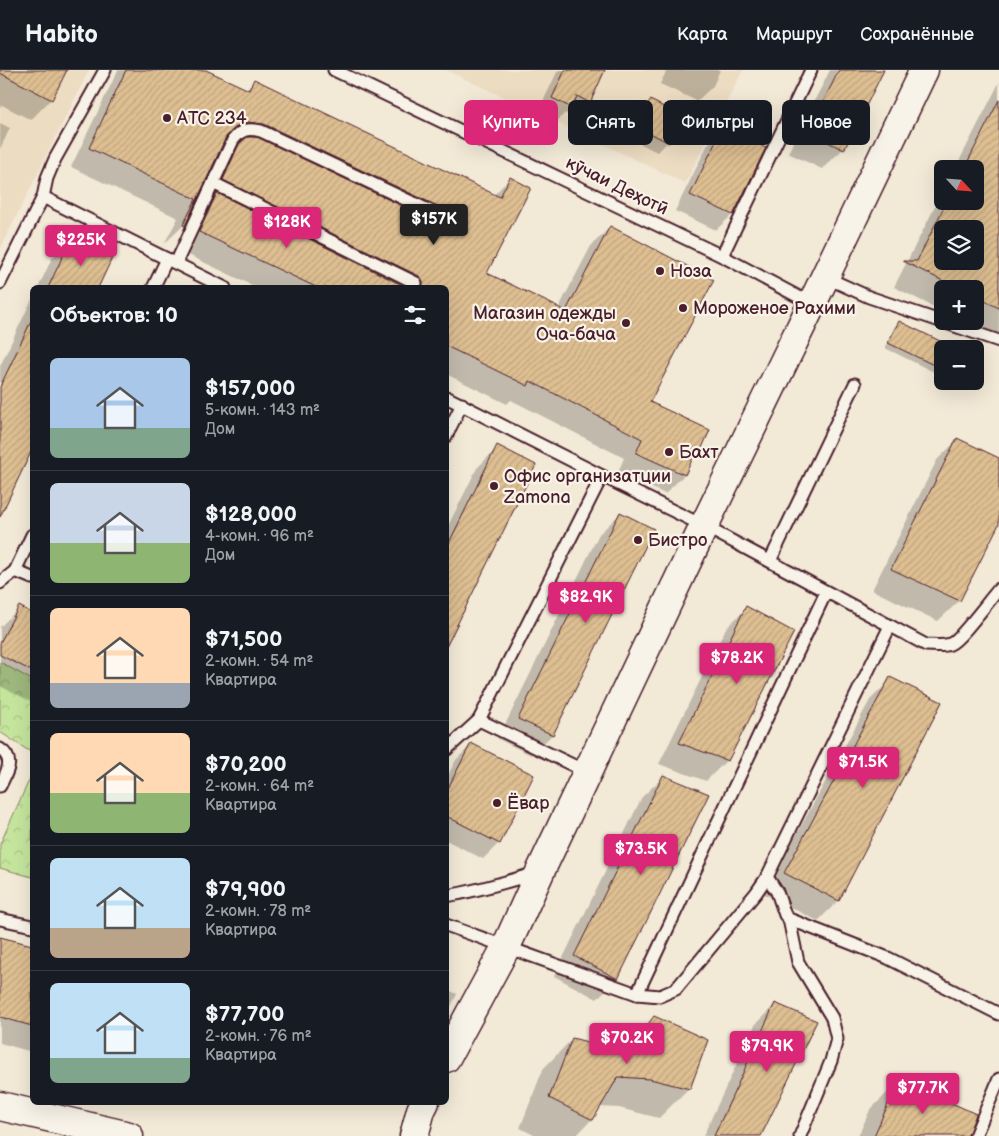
<!DOCTYPE html>
<html lang="ru">
<meta charset="utf-8">
<style>
:root{--surface:#171b24;--page:#242831;--text:#f1f3f6;--muted:#9ea1a6;--line:#363941;--accent:#db2777}
body{margin:0;font-family:"Balsamiq Sans",sans-serif;background:var(--page);color:var(--text);height:100vh;display:flex;flex-direction:column;font-size:19px;white-space:nowrap}
*{box-sizing:border-box;margin:0}
p{font-size:16px;color:var(--muted)}
.icon{flex:none;width:28px;height:28px;fill:none;stroke:currentColor;stroke-width:2;stroke-linecap:round;stroke-linejoin:round}
.map{position:relative;flex:1;overflow:hidden}
.sheet{position:absolute;left:30px;top:215px;width:419px;height:820px;display:flex;flex-direction:column;background:var(--surface);border-radius:8px;box-shadow:0 5px 20px #0002}
.sheet>*{flex:none}
.hud{position:absolute;left:464px;top:30px;width:460px;height:45px;display:flex;gap:10px}
.needle{width:32px;rotate:116deg}
.fabs{position:absolute;left:934px;top:90px;display:grid;gap:10px}
.fabs a{display:grid;place-items:center;width:50px;height:50px;border-radius:8px;background:var(--surface);box-shadow:0 5px 20px #0002;font-size:25px}
.price{position:absolute;translate:-50% -42px;padding:0 11px;border-radius:5px;background:var(--accent);color:#fff;font-size:16px;line-height:32px;filter:drop-shadow(0 1px 2px #0008)}
.price::after{content:'';position:absolute;left:50%;top:30px;width:15px;height:11px;margin-left:-8px;background:inherit;clip-path:polygon(0 0,100% 0,50% 100%)}
.price.selected{background:#222;color:#fff}
ul{padding:0;list-style:none}
li{display:flex;align-items:center;gap:15px;height:125px;padding:0 20px}
li+li{border-top:1px solid var(--line)}
li span{display:grid;place-items:center;flex:none;width:140px;height:100px;border-radius:8px;color:#555}
li>.icon{margin-inline-start:auto}
span .icon{width:60px;height:60px;fill:#fffc;stroke-width:1}
li b{font-size:21px}
h2{display:flex;justify-content:space-between;align-items:center;height:60px;padding:0 20px;font-size:21px}
.pill{padding:0 18px;border-radius:8px;background:var(--surface);box-shadow:0 5px 20px #0002;font-size:18px;line-height:45px}
.pill.selected{background:var(--accent);color:#fff}
header{display:flex;align-items:center;gap:30px;box-sizing:border-box;height:70px;padding:0 25px;background:var(--surface);border-bottom:1px solid var(--line)}
header strong{font-size:24px}
nav{display:flex;gap:28px;margin-inline-start:auto;font-size:18px}
.map>svg:first-child{display:block}
.built{fill:#ecdcc2}
.forest{fill:url(#forest-crowns);stroke:#888264}
.shadow{fill:#0003;fill-rule:evenodd}
.building{fill:url(#building-hatch);stroke:#4a1f2b;fill-rule:evenodd}
.lines{fill:none;stroke-linecap:round;stroke-linejoin:round}
.service-casing{stroke:#4a1f2b;stroke-width:15}
.tertiary-casing{stroke:#4a1f2b;stroke-width:31}
.secondary-casing{stroke:#4a1f2b;stroke-width:31}
.service{stroke:#f7f3e8;stroke-width:11}
.tertiary{stroke:#f7f3e8;stroke-width:28}
.secondary{stroke:#f7f3e8;stroke-width:28}
.poi-dot{fill:#4a1f2b;stroke:#f7f3e8;stroke-width:2}
.labels{text-anchor:middle;dominant-baseline:central;stroke-width:4.5;stroke-linejoin:round;paint-order:stroke}
.poi-label{font-size:18px;fill:#4a1f2b;stroke:#f7f3e8;text-anchor:start}
.street-label{font-size:18px;fill:#4a1f2b;stroke:#f7f3e8}
</style>
<header>
<strong>Habito</strong>
<nav><a>Карта</a><a>Маршрут</a><a>Сохранённые</a></nav>
</header>
<div class="map">
<svg width="999" height="1066" viewBox="0 0 999 1066">
<defs>
<pattern id="forest-crowns" width="20" height="18" patternUnits="userSpaceOnUse" patternTransform="scale(1.25)"><rect width="20" height="18" fill="#c5e59d"/><path d="M2 6a3 3 0 1 1 6 0M12 15a3 3 0 1 1 6 0" fill="none" stroke="#abc487"/></pattern>
<pattern id="building-hatch" width="6" height="6" patternUnits="userSpaceOnUse" patternTransform="scale(1.25)"><rect width="6" height="6" fill="#debf92"/><path d="M-1 1l2-2M0 6l6-6M5 7l2-2" fill="none" stroke="#c0a47e"/></pattern>
</defs>
<rect width="100%" height="100%" fill="#f2e9d7"/>
<filter id="ink" filterUnits="userSpaceOnUse"><feTurbulence type="fractalNoise" baseFrequency=".02" numOctaves="2"/><feDisplacementMap in="SourceGraphic" scale="10" xChannelSelector="R" yChannelSelector="G"/><feConvolveMatrix kernelMatrix="1 2 1 2 8 2 1 2 1" color-interpolation-filters="sRGB"/></filter>
<g filter="url(#ink)">
<g class="built">
<path d="M0,0h89l-89,179z"/>
<path d="M446,0h297l-58,113z"/>
</g>
<g class="forest">
<path d="M0,592l32,18v73l-32,-21z"/>
<path d="M32,704v103l-32,-9v-24z"/>
</g>
<g class="shadow">
<path d="M0,0h66l-15,29 -20,21 -29,-15 -2,3z"/>
<path d="M118,0h85l42,20 9,-9 240,114 16,-17 -24,96 72,35 33,-63 19,-19 39,175 51,47 -8,8 -8,18 -19,19 -47,-22 6,-14 -113,-58 -4,4 -61,-30v-86h-188l-78,-37 41,-86 22,-22 -11,-2 -9,1 -39,83 -20,19 14,-26 -107,-51z"/>
<path d="M558,0h46l-15,32 -16,16 -8,-5 -10,10 -18,-9z"/>
<path d="M667,0h53l-7,16 -16,15 -37,-17z"/>
<path d="M830,0h52l-39,79 -21,20 -34,-16z"/>
<path d="M999,13v256l-36,-18h12v-32h-33v22l-48,-24 48,-94v8h33v-32h-20zM942,159h33v32h-33z"/>
<path d="M650,31l18,41 -11,10 -30,-15 13,-26z"/>
<path d="M0,53l10,5 -10,21z"/>
<path d="M724,59l40,19 -32,67 -16,15 -41,-19 33,-67z"/>
<path d="M73,168l24,50h-59l14,-30z"/>
<path d="M32,229v148l-32,67v-148z"/>
<path d="M899,252l53,27h-10v27l-57,-28 9,-21z"/>
<path d="M957,370l42,19v63l-40,79 -21,20 -66,-31 65,-130z"/>
<path d="M498,377l-52,197v-114l31,-62z"/>
<path d="M620,444l32,16 -100,205 -21,20 -33,-16 101,-205z"/>
<path d="M19,538l13,6v88l-32,-16v-59z"/>
<path d="M747,538l-20,152 -21,21 -47,-17 67,-136z"/>
<path d="M891,609l-53,222 -20,20 -54,-27 106,-194z"/>
<path d="M471,675l28,98 -16,16 -37,-19v-61l10,-19z"/>
<path d="M663,707l-46,201 -20,21 -43,-23 88,-179z"/>
<path d="M0,868l32,9v105l-32,-9z"/>
<path d="M446,919l11,5 -7,14 -4,4z"/>
<path d="M775,934l-15,132h-57l52,-111z"/>
<path d="M655,947l34,71 -30,30 -40,-10 -19,-1 -8,12 -16,17h-40l-16,-8 23,-59 29,-30 50,13z"/>
<path d="M900,1010l67,56h-109l12,-26z"/>
</g>
<g class="building">
<path d="M0,0h67l-15,30 -52,-27z"/>
<path d="M126,0h80l43,20 5,-11 246,118 10,-20 21,11 -44,85 79,38 44,-85 104,54 -64,122 60,28 -9,20 -4,-1 -12,26 -49,-22 6,-14 -112,-58 -2,5 -82,-40v-58h-24l1,-6 -4,-6 -196,-96 16,-36 8,-7h8l4,1 183,87h4l6,-3v-5l-4,-6 -184,-87 -16,-2 -10,3 -12,12 -41,89 -2,-1 13,-26 -107,-51z"/>
<path d="M565,0h40l-15,33 -13,-7 -5,12 -20,-10z"/>
<path d="M839,0h45l-40,80 -36,-18z"/>
<path d="M650,30l32,16 -13,27 -32,-17z"/>
<path d="M999,30v208l-24,-12v-7h-16l-56,-28h14l30,-60h28v-32h-11zM942,159h33v32h-33z"/>
<path d="M723,57l43,21 -33,67 -43,-20z"/>
<path d="M217,123l191,95h-90l-119,-56z"/>
<path d="M72,166l41,20 -15,32h-50z"/>
<path d="M32,249v131l-32,67v-130z"/>
<path d="M899,251l43,21v27l-54,-26z"/>
<path d="M957,368l42,20v66l-39,77 -69,-32z"/>
<path d="M497,375l39,20 -90,182v-98z"/>
<path d="M620,442l34,17 -101,206 -35,-16z"/>
<path d="M19,536l13,7v58l-32,-16v-12z"/>
<path d="M746,536l48,26 -66,129 -49,-18z"/>
<path d="M890,607l52,25 -103,199 -55,-28z"/>
<path d="M471,673l63,32 -34,69 -54,-28v-24z"/>
<path d="M663,705l46,19 -91,185 -44,-23z"/>
<path d="M0,867l32,8v81l-32,-9z"/>
<path d="M775,933l42,18 -56,115h-47z"/>
<path d="M654,946l54,24 -18,49 -40,-10 -32,-2 -25,43 -44,-22 23,-60 55,14z"/>
<path d="M899,1009l77,35 -8,22h-94z"/>
</g>
<g class="lines">
<g class="service-casing">
<g id="service">
<path d="M334,0l388,186 90,48"/>
<path d="M213,113l203,100"/>
<path d="M43,127l182,91"/>
<path d="M722,186l89,-186"/>
<path d="M176,193l57,-123c9,-11 14,-12 28,-9l184,87"/>
<path d="M825,207l44,20 130,44"/>
<path d="M0,213l43,-86 4,-19 8,-19 50,-89"/>
<path d="M153,218l14,-29"/>
<path d="M446,327l156,79"/>
<path d="M446,366l16,-32"/>
<path d="M770,491l85,-177"/>
<path d="M15,501l17,7"/>
<path d="M0,513l15,-12 17,-36"/>
<path d="M479,650l108,52"/>
<path d="M0,679c16,11 6,24 0,37"/>
<path d="M446,680l33,-30 123,-244 102,50 222,119c8,0 16,2 24,-1 10,-4 39,-44 49,-55"/>
<path d="M767,807l10,15 8,23 4,4 99,39 111,56"/>
<path d="M446,826c31,-5 61,-14 90,-23"/>
<path d="M0,849l32,7"/>
<path d="M789,849l9,43 34,56 5,21 -6,22 -31,75"/>
<path d="M446,855l191,69 23,2 16,-7 80,-96 11,-16 123,-251"/>
<path d="M637,924l189,-402"/>
<path d="M975,1066l24,-57"/>
</g>
</g>
<g class="tertiary-casing">
<g id="tertiary">
<path d="M446,988l60,-111 34,-75 164,-346 108,-222 112,-234"/>
<path d="M414,1066l7,-26 4,-8"/>
</g>
</g>
<g class="secondary-casing">
<path id="secondary" d="M0,1036l129,30"/>
</g>
<use href="#service" class="service"/>
<use href="#tertiary" class="tertiary"/>
<use href="#secondary" class="secondary"/>
</g>
</g>
<g class="poi-dot">
<circle cx="167" cy="48" r="5"/>
<circle cx="660" cy="201" r="5"/>
<circle cx="683" cy="238" r="5"/>
<circle cx="626" cy="253" r="5"/>
<circle cx="669" cy="382" r="5"/>
<circle cx="494" cy="416" r="5"/>
<circle cx="638" cy="470" r="5"/>
<circle cx="497" cy="733" r="5"/>
</g>
<g class="labels">
<g class="poi-label">
<text x="177" y="48">АТС 234</text>
<text x="670" y="201">Ноза</text>
<text x="693" y="238">Мороженое Рахими</text>
<text x="616" y="243" text-anchor="end">Магазин одежды<tspan x="616" dy="21">Оча-бача</tspan></text>
<text x="679" y="382">Бахт</text>
<text x="504" y="406">Офис организатции<tspan x="504" dy="21">Zamona</tspan></text>
<text x="648" y="470">Бистро</text>
<text x="507" y="733">Ёвар</text>
</g>
<g class="street-label">
<text transform="translate(617 116) rotate(26)">кӯчаи Деҳотӣ</text>
</g>
</g>
</svg>
<div class="fabs">
<a><svg class="needle" viewBox="-14 -14 28 28"><path d="M0-13l5 13h-10z" fill="#e53935"/><path d="M0 13l5-13h-10z" fill="#9ea1a6"/></svg></a>
<a><svg class="icon" aria-label="layers" viewBox="0 0 24 24"><path d="M12 4l9 5-9 5-9-5zM3 14l9 5 9-5"/></svg></a>
<a>+</a>
<a>−</a>
</div>
<b class="price selected" style="left:434px;top:176px">$157K</b>
<b class="price" style="left:287px;top:179px">$128K</b>
<b class="price" style="left:81px;top:197px">$225K</b>
<b class="price" style="left:586px;top:554px">$82.9K</b>
<b class="price" style="left:737px;top:615px">$78.2K</b>
<b class="price" style="left:863px;top:719px">$71.5K</b>
<b class="price" style="left:641px;top:806px">$73.5K</b>
<b class="price" style="left:627px;top:995px">$70.2K</b>
<b class="price" style="left:767px;top:1003px">$79.9K</b>
<b class="price" style="left:923px;top:1045px">$77.7K</b>
<div class="hud">
<a class="pill selected">Купить</a>
<a class="pill">Снять</a>
<a class="pill">Фильтры</a>
<a class="pill">Новое</a>
</div>
<section class="sheet">
<h2>Объектов: 10<svg class="icon" aria-label="filters" viewBox="0 0 24 24"><path d="M4 7h16M4 17h16"/><circle cx="9" cy="7" r="2"/><circle cx="15" cy="17" r="2"/></svg></h2>
<ul>
<li><span style="background:linear-gradient(#a9c7e8 70%,#7fa58c 0)"><svg class="icon" aria-label="home" viewBox="0 0 24 24"><path d="M3 11l9-7 9 7M6 9v11h12V9"/></svg></span><div><b>$157,000</b><p>5-комн. · 143 m²</p><p>Дом</p></div></li>
<li><span style="background:linear-gradient(#c9d6e8 60%,#8fb573 0)"><svg class="icon" aria-label="home" viewBox="0 0 24 24"><path d="M3 11l9-7 9 7M6 9v11h12V9"/></svg></span><div><b>$128,000</b><p>4-комн. · 96 m²</p><p>Дом</p></div></li>
<li><span style="background:linear-gradient(#ffd9b3 75%,#9aa5b1 0)"><svg class="icon" aria-label="home" viewBox="0 0 24 24"><path d="M3 11l9-7 9 7M6 9v11h12V9"/></svg></span><div><b>$71,500</b><p>2-комн. · 54 m²</p><p>Квартира</p></div></li>
<li><span style="background:linear-gradient(#ffd9b3 60%,#8fb573 0)"><svg class="icon" aria-label="home" viewBox="0 0 24 24"><path d="M3 11l9-7 9 7M6 9v11h12V9"/></svg></span><div><b>$70,200</b><p>2-комн. · 64 m²</p><p>Квартира</p></div></li>
<li><span style="background:linear-gradient(#bfe0f5 70%,#b9a48a 0)"><svg class="icon" aria-label="home" viewBox="0 0 24 24"><path d="M3 11l9-7 9 7M6 9v11h12V9"/></svg></span><div><b>$79,900</b><p>2-комн. · 78 m²</p><p>Квартира</p></div></li>
<li><span style="background:linear-gradient(#bfe0f5 75%,#7fa58c 0)"><svg class="icon" aria-label="home" viewBox="0 0 24 24"><path d="M3 11l9-7 9 7M6 9v11h12V9"/></svg></span><div><b>$77,700</b><p>2-комн. · 76 m²</p><p>Квартира</p></div></li>
</ul>
</section>
</div>
